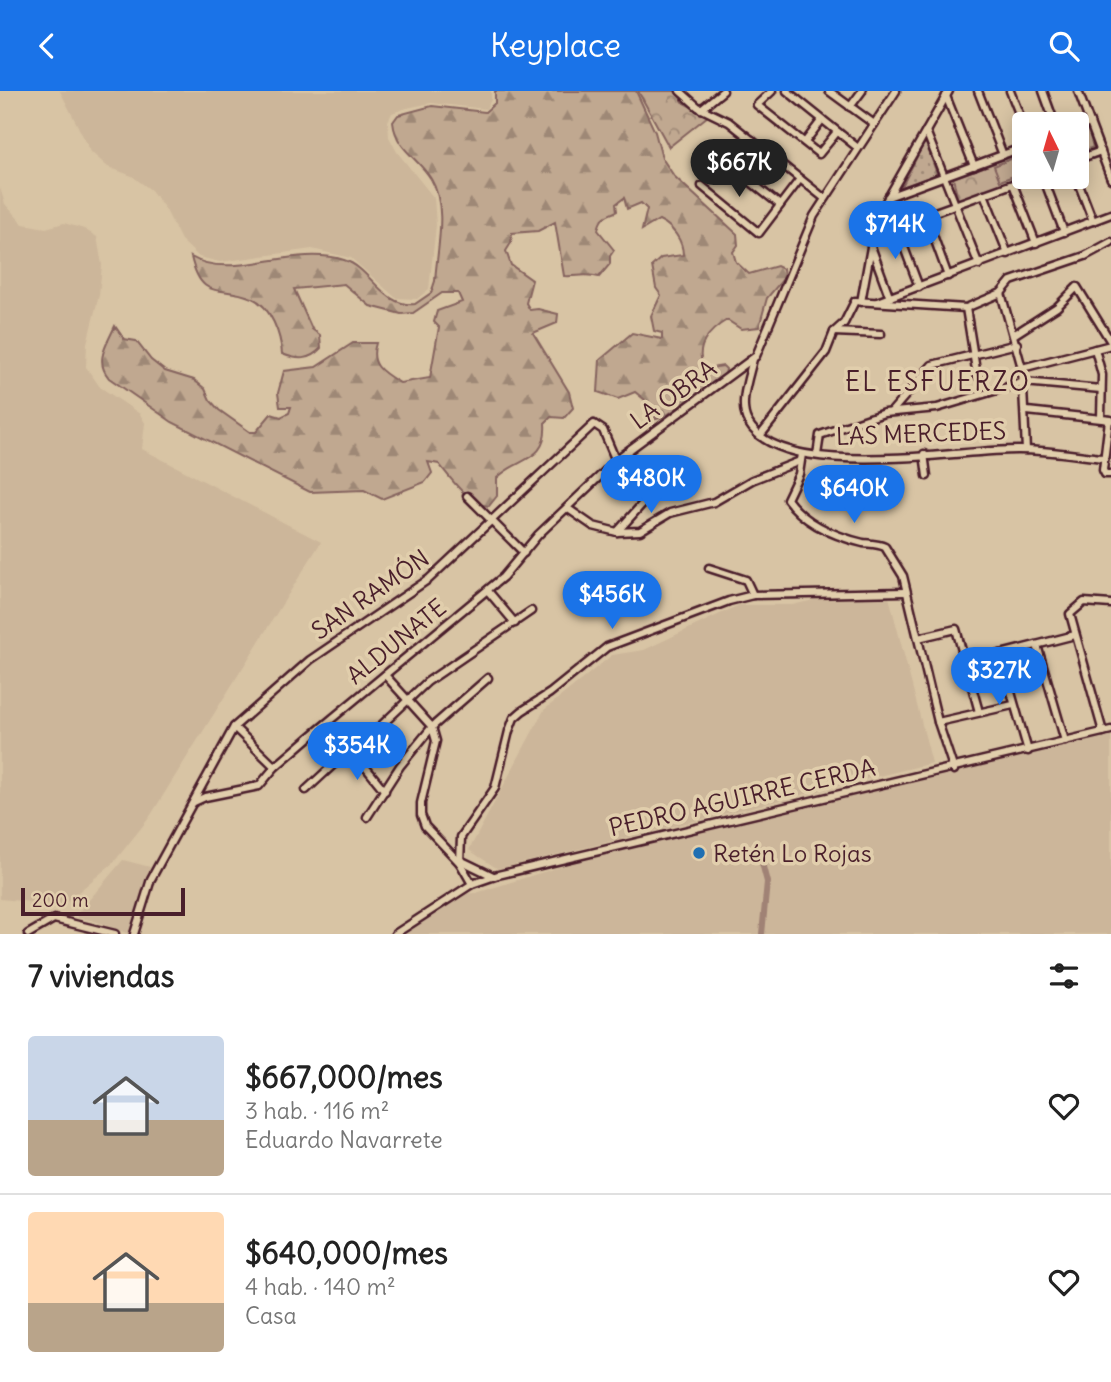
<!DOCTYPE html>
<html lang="es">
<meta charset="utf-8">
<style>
:root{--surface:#fff;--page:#f6f6f6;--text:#222;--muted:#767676;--line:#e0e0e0;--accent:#1a73e8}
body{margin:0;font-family:Delius,sans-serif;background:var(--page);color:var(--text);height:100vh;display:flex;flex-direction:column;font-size:26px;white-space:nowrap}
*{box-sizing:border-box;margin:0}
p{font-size:23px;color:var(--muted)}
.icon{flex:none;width:38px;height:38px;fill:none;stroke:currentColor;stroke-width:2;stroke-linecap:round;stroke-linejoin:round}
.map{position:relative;height:843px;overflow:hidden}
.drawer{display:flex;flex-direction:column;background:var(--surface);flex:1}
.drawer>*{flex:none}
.needle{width:46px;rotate:355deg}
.tools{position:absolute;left:1012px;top:21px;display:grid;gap:14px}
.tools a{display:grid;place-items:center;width:77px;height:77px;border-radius:7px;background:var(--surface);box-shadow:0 4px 18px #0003;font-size:35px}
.scale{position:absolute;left:21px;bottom:18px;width:164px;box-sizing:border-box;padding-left:7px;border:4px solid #4a1f2b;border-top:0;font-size:19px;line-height:24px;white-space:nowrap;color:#4a1f2b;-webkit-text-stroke:5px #e1ceac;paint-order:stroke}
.price{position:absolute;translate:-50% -60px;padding:0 16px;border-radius:24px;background:var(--accent);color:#fff;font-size:23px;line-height:46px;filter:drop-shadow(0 2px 4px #0008)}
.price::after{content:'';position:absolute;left:50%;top:42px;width:21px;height:16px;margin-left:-10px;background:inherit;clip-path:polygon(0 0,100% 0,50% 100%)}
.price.current{background:#222;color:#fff}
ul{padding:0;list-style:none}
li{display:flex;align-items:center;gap:21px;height:175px;padding:0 28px}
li+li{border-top:2px solid var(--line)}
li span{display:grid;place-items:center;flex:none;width:196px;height:140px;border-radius:7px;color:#555}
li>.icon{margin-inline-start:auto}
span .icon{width:84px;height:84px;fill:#fffc;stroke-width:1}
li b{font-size:30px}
h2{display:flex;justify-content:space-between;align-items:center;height:84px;padding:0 28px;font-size:30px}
header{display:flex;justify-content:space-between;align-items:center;height:91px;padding:0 28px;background:var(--accent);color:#fff;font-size:32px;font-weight:600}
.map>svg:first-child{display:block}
.built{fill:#ccb69a}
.grass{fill:url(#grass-dots);stroke:#85645e;stroke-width:2}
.forest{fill:url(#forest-firs);stroke:#85645e;stroke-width:2}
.park{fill:url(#park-crowns);stroke:#85645e;stroke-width:2}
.pitch{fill:#c0a890;stroke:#85645e;stroke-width:2}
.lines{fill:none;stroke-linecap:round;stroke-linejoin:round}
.canal{stroke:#a08274;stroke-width:6}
.minor-casing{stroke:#4a1f2b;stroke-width:11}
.minor{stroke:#e1ceac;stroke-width:6}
.poi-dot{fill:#1f6fb2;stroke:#e1ceac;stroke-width:2.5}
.labels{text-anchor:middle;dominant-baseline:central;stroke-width:7;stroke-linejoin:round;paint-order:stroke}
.street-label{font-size:24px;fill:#4a1f2b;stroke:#e1ceac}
.poi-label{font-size:24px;fill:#4a1f2b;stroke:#e1ceac;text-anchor:start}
.neighbourhood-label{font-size:26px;letter-spacing:2px;fill:#4a1f2b;stroke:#e1ceac}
</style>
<header><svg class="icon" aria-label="back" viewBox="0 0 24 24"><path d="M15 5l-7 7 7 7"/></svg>Keyplace<svg class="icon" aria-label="search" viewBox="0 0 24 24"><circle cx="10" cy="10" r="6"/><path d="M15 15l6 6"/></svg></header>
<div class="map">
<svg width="1111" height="843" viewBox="0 0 1111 843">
<defs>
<pattern id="grass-dots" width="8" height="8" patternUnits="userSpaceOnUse" patternTransform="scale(1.75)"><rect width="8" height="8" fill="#c0a890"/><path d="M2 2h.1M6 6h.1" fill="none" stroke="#9e8876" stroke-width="1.8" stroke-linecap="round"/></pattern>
<pattern id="forest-firs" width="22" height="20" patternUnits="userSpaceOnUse" patternTransform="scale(1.75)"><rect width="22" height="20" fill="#c0a890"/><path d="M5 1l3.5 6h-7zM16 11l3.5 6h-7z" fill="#9e8876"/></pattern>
<pattern id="park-crowns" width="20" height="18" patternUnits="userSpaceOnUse" patternTransform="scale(1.75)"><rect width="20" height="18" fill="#c0a890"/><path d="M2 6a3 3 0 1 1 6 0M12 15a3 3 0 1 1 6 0" fill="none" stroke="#9e8876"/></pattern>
</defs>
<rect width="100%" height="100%" fill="#d8c4a4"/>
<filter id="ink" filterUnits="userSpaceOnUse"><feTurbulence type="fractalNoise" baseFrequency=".0143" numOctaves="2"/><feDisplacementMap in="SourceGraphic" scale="14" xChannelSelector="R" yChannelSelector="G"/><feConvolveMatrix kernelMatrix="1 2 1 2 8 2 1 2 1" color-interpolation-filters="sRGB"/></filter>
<g filter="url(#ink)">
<g class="built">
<path d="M60,0h431v9l-5,9 -55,-6 -24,5 -15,5 -4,8 1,16 8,15 37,46 2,27 -7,64 -12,10 -21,-1 -45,-40 -39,-9 -92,13 -21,-5 -18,-17 -15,-30 -15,-20 -19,-14 -24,-9 -17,-15z"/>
<path d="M0,97l5,16 18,20 23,4 18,-5 20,6 13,8 5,28 -3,30 -12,48 -1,24 14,20 40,27 5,9 -3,26 179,93 -172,276 -35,44 -51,43 -63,-6z"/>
<path d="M836,504l53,2 43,166 -434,106 -29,-19 75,-140 68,-55 32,-5 95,-45h53z"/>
<path d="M1111,643v200h-710l56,-40 19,-1 93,-29z"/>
<path d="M123,769l27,7 -21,67 -37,-14 -14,-2v-5z"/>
</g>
<g class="grass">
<path d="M926,52l11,31 -36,14 22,-43z"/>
<path d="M899,108l7,19 -19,8 -4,-3 7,-22z"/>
</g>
<path class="forest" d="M495,0h141l19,41 7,26 12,18 63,58 1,11 -5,7 3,10 13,12 28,-8 6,3 1,9 -17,20 -8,29 -18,2 -14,-9c-19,11 -33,28 -23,49l19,-3 3,3 -1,6 -61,42 -8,2 -11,-19 -10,-8 -17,7 -20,-7 2,-32 32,-27 30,6v-6l-8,-2 -3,-15 10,-21 -5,-7 -4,-22 9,-8 22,-3c0,-15 -11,-29 -24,-35l-17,10 5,-21 -6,-6 -14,6 -3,-11 -8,6 1,7c-12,6 -16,5 -19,19l16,20 -4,6v8l-11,13c-14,-4 -22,0 -35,-1l-9,-54 -17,9 -26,2 -1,10 -5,8 5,14 21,15 -6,23 4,7 8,-1 20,5 -1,9 -24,10 36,59 4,16 -9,10 -13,-1 -6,6c3,40 -28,34 -48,55v18l-8,10c-19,0 -39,-28 -50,-42l-11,-2 4,11 -7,9 -43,17 -18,-9 -54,2 -138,-70 -63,-44c-15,-17 -2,-34 6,-52l9,13 12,2 15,19 14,11 29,9 11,9 5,11 9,10 31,22h6l15,-18 10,3 8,-4 2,-6h-11l-2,-14 6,-22 32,-4 37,-24h23c-7,22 6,29 24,40l30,-5 9,-51 -5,-5 3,-11 25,-9 -4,-9h-16l-29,20 -12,1 -31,-8 -26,-22 -50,5 18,40 8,6 1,13c-12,13 -23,12 -39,6 -1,-18 -11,-48 -30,-56 -32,-14 -50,5 -61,-41 40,24 102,-13 153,3 27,8 39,48 71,44l16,-11 4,-12c2,-31 13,-74 -4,-102 -13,-22 -35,-29 -38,-57l5,-7 34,-9 53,6 10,-9z"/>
<g class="park">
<path d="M638,0h37l9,12 24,13 -39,31z"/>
<path d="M1088,38l5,18 -17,8v-23z"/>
<path d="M1024,61v23l-63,27 -3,-2 -5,-22z"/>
</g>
<path class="pitch" d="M1018,65l6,16 -24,9 -6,-15z"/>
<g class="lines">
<path class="canal" d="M758,757l9,34 -5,52"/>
<g class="minor-casing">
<g id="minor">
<path d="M680,0l18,16 31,15 95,76"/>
<path d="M772,0l-15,14 62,49 18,-22"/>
<path d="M787,0l71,57"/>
<path d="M829,0l45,33"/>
<path d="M978,0l25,64"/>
<path d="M1010,0l14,35"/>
<path d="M1043,0l12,33"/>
<path d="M1078,0l33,88"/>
<path d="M946,5l28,70"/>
<path d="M850,16l12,-16"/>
<path d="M701,18l22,-18"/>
<path d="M1076,37l14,-5"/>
<path d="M926,40l53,134"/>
<path d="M805,51l16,-21"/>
<path d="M723,69l57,45"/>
<path d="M1076,69l25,-9"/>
<path d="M732,75l20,-26"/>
<path d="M1043,86l21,55"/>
<path d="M1076,86l17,44"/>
<path d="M1013,93l23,59"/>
<path d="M702,95l57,47 41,-54"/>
<path d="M984,103l24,60"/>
<path d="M888,106l136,-50"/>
<path d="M926,125l22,60"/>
<path d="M896,135l23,61"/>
<path d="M874,143l158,-57"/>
<path d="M872,158l18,49"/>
<path d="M1001,202l21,75 4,82"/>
<path d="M861,211l10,-55 14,-44 64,-112"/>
<path d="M877,211l234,-88"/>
<path d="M966,217l11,68"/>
<path d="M834,241l47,2"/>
<path d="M1015,243l42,-27 20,-20 34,55"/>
<path d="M1095,258l7,26 -1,42"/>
<path d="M753,268c-4,18 -15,46 -5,63 34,61 210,27 271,28 28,0 56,5 84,8"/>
<path d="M1022,277l89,-23"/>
<path d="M892,320l40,-46 85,-21"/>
<path d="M1027,320l84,9"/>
<path d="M1109,329l-6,50 2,4h6"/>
<path d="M760,345l66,-84 8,-20 10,-9 11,-22 111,7 35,-15 10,-12 74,-25 26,-14"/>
<path d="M802,363l-3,20 -12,25c17,24 47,37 76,44 8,1 15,1 22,4l18,29 35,146 16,48"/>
<path d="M924,363l3,22"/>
<path d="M817,364l3,-20 64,-22 53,-5 87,-26 77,7"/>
<path d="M467,405l57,57"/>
<path d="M567,417l26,18 24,6 23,-1 30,-18 44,-11 38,-22 48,-19"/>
<path d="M617,441l36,-40 5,-11"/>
<path d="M709,477l37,12 7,15"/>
<path d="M488,500l27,32"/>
<path d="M918,547l38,-9 23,83"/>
<path d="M1037,554l28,96"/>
<path d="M1000,563l28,97"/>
<path d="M965,572l110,-28"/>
<path d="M385,584l47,52 4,14 -15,62v12l4,11 35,37 12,21"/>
<path d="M938,631l75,-17"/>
<path d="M325,634l25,30 77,-73 104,-71"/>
<path d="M234,636l41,40"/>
<path d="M1103,641l-33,-118 14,-12 27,2"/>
<path d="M354,662l31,38"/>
<path d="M306,699l41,-38"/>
<path d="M194,711l11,-5 54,-11 16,-19 36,-31 192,-159 35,-42 83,-79 135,-100 58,-140 82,-125"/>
<path d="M367,726l33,-51 32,-39 56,-49"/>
<path d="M460,769l33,16"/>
<path d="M460,772l1,-26 34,-49 14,-57 5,-13 8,-7 28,-18 57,-46 122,-46 24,-6 152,-3"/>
<path d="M28,843l26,-15 61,15"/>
<path d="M134,843l17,-55 83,-152 76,-67 119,-81 165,-155 9,6 13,31"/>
<path d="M395,843l77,-50 26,-9c204,-50 409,-95 613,-145"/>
</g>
</g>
<use href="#minor" class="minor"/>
</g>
</g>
<circle class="poi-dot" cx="699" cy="762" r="7"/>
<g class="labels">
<g class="street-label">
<text transform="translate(673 303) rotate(-36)">LA OBRA</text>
<text transform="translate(921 342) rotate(-2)">LAS MERCEDES</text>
<text transform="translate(370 503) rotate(-35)">SAN RAMÓN</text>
<text transform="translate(396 550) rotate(-39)">ALDUNATE</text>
<text transform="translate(742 706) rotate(-13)">PEDRO AGUIRRE CERDA</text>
</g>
<g class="poi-label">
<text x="713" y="762">Retén Lo Rojas</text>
</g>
<g class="neighbourhood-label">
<text x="938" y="290">EL ESFUERZO</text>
</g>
</g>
</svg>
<div class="tools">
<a><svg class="needle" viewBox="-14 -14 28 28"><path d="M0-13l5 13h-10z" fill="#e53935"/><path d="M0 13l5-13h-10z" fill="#767676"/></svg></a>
</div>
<div class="scale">200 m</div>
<b class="price current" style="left:739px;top:108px">$667K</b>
<b class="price" style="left:895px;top:170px">$714K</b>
<b class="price" style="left:651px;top:424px">$480K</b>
<b class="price" style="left:854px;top:434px">$640K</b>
<b class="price" style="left:612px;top:540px">$456K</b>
<b class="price" style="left:999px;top:616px">$327K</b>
<b class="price" style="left:357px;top:691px">$354K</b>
</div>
<section class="drawer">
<h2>7 viviendas<svg class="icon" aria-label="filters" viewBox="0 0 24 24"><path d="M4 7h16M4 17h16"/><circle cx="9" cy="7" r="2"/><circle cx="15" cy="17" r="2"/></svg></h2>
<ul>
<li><span style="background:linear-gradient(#c9d6e8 60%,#b9a48a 0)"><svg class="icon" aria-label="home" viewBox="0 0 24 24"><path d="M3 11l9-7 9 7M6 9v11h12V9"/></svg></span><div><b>$667,000/mes</b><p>3 hab. · 116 m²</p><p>Eduardo Navarrete</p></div><svg class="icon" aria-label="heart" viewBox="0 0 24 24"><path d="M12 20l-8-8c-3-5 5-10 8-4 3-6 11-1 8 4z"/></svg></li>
<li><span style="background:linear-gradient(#ffd9b3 65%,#b9a48a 0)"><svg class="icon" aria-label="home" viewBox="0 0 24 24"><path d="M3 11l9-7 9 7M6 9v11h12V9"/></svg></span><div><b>$640,000/mes</b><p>4 hab. · 140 m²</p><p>Casa</p></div><svg class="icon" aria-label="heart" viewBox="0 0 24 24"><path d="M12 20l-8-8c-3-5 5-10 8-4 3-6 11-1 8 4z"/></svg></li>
</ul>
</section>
